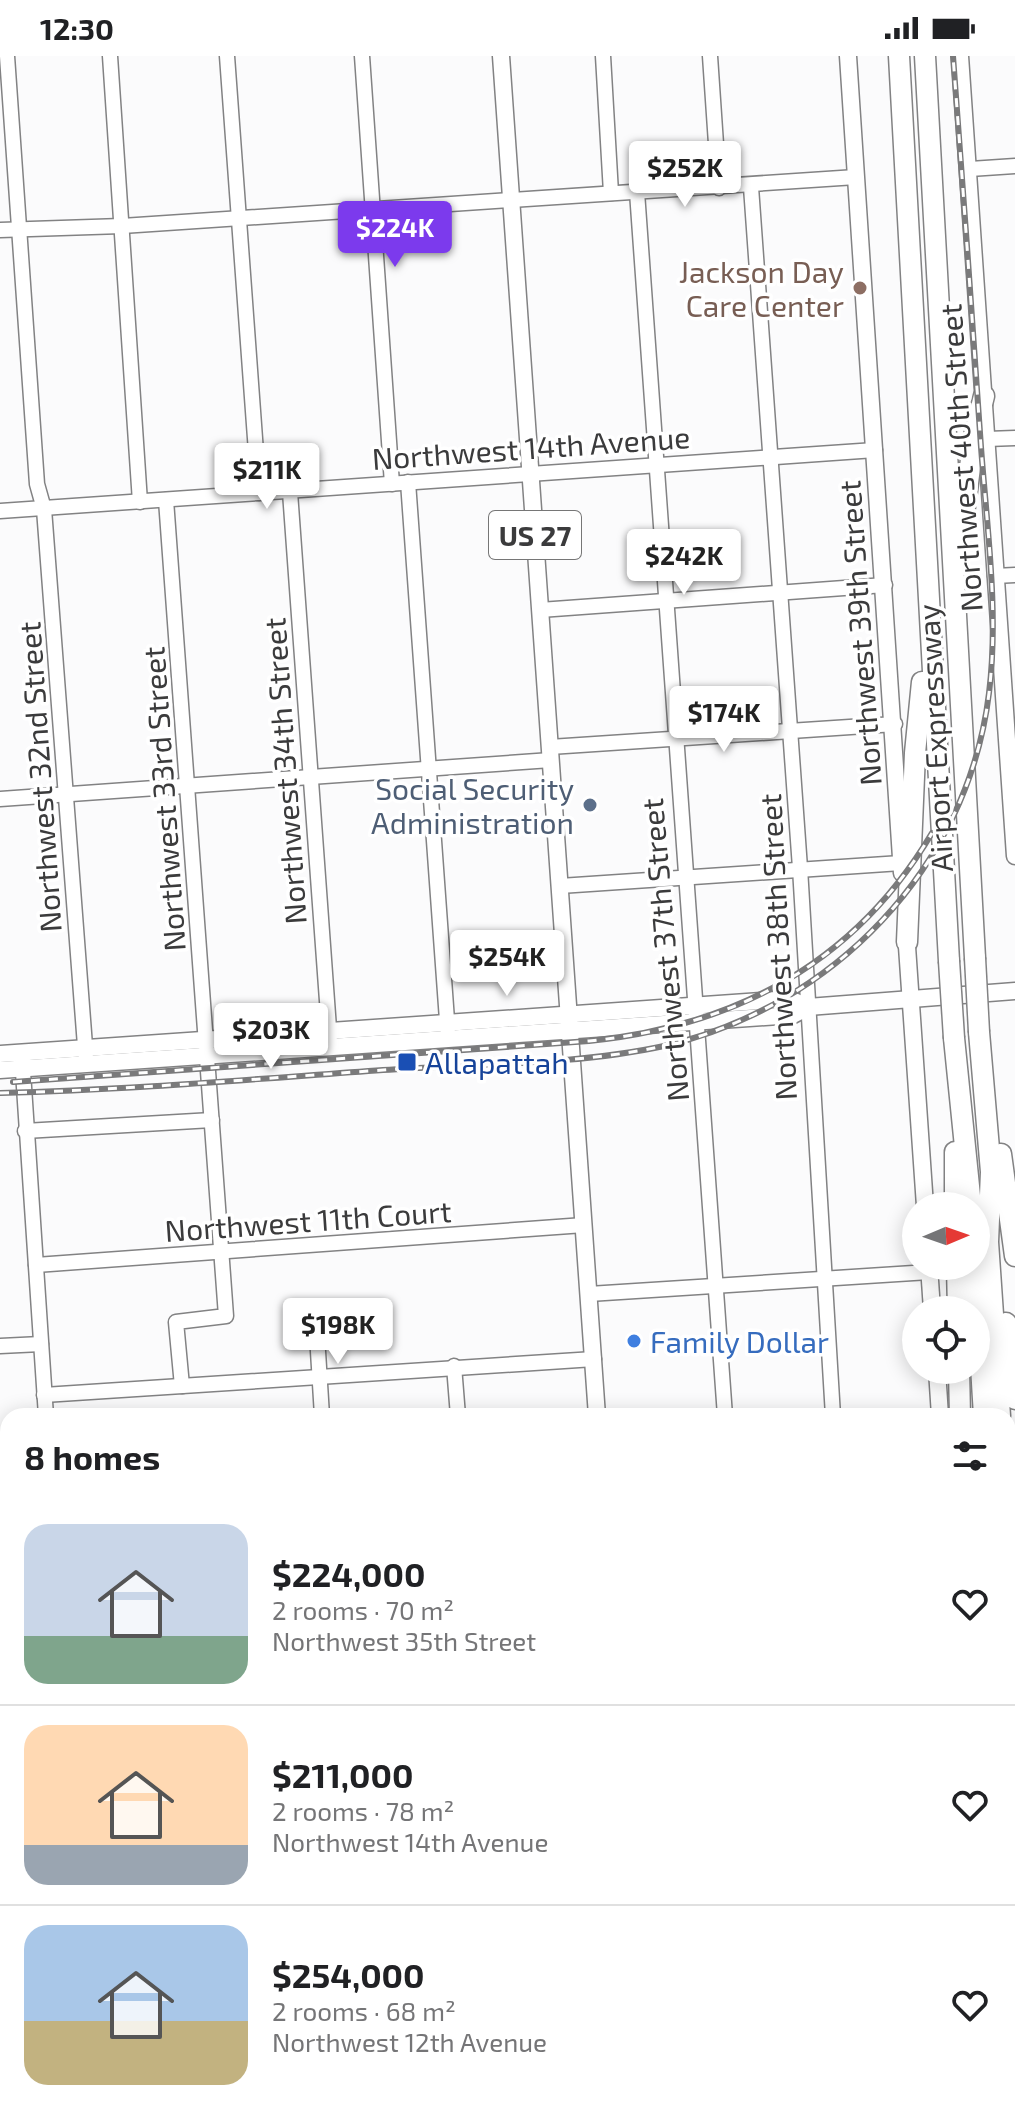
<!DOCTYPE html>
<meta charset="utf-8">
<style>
:root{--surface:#fff;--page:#f6f6f6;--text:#202124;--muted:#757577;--line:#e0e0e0;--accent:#7c3aed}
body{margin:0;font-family:"Exo 2",sans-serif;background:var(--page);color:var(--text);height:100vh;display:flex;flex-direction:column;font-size:30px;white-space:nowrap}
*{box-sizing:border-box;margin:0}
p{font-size:26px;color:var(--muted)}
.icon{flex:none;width:44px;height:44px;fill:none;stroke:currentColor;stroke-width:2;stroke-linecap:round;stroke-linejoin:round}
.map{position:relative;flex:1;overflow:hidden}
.panel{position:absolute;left:0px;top:1352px;width:1016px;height:714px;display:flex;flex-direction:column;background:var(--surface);border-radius:24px 24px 0 0;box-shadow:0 4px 20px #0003}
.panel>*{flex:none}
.needle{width:52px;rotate:88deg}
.buttons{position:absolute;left:902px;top:1136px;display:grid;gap:16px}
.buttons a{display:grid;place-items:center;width:88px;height:88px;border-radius:50%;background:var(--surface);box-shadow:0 4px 20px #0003;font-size:40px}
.price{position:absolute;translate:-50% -68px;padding:0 18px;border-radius:8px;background:#fff;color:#222;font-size:26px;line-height:52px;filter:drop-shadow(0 2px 4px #0008)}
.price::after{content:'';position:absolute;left:50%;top:48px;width:24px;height:18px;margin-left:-12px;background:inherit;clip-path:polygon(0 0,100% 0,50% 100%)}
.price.selected{background:var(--accent);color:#fff}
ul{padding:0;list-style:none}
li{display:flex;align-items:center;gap:24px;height:200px;padding:0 24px}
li+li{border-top:2px solid var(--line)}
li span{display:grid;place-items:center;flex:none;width:224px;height:160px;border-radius:24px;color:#555}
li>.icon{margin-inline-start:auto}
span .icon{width:96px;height:96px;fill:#fffc;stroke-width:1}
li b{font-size:34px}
h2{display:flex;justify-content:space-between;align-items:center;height:96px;padding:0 24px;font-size:34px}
.status{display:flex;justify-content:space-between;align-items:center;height:56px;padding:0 40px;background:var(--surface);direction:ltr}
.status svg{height:22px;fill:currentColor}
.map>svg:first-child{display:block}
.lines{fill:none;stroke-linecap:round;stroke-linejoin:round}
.minor-casing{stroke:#828283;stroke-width:17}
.major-casing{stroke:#828283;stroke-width:19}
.highway-casing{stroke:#828283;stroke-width:23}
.minor{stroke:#fff;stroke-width:14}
.major{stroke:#fff;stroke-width:16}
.highway{stroke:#fff;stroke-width:20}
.rail-casing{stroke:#7a7a7b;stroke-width:6}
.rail{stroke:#fff;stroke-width:3;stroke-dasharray:9;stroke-linecap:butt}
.highway-bridge-casing{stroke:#828283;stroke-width:23;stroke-linecap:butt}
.highway-bridge{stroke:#fff;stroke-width:20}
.education-dot{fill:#8d6e63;stroke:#fff;stroke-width:3}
.service-dot{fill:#5c6f8a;stroke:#fff;stroke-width:3}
.transit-dot{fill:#1a4fb4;stroke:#fff;stroke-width:3}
.shop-dot{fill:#3f7fe0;stroke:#fff;stroke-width:3}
.labels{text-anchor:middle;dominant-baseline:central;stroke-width:7;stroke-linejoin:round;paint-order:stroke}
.shield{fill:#fff;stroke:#767676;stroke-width:2}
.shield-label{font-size:28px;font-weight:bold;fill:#3b3b3c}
.education-label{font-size:30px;fill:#785e54;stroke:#fff;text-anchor:end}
.street-label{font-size:30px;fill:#3b3b3c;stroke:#fff}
.service-label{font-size:30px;fill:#4e5e75;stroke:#fff;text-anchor:end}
.transit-label{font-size:30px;fill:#164399;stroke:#fff;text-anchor:start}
.shop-label{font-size:30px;fill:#366cbe;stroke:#fff;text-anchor:start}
</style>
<div class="status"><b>12:30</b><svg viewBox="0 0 49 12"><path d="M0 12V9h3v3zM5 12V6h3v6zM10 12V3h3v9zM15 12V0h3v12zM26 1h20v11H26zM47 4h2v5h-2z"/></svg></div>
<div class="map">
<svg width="1015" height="2065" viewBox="0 0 1015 2065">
<rect width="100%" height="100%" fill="#fbfbfc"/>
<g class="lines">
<g class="minor-casing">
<g id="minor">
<path d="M7,0l30,428 7,25 42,550"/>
<path d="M110,0l30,446"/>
<path d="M227,0l32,437"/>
<path d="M362,0l30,428"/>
<path d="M603,0l8,137"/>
<path d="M710,0l9,132"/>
<path d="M970,113l45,-3"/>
<path d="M751,131l49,681 33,548"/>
<path d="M637,136l88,1224"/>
<path d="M0,174l122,-4 734,-49"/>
<path d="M987,383l28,-1"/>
<path d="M408,426l40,552"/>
<path d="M290,436l40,550"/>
<path d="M166,444l60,816 -50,6 6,64"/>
<path d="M0,455l875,-61"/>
<path d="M995,520l20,-1"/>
<path d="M540,554l345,-25"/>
<path d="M550,691l345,-23"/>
<path d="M0,743l551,-39"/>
<path d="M560,830l341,-23"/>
<path d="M22,1001l24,359"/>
<path d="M25,1075l187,-11"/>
<path d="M36,1209l548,-40"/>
<path d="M589,1238l340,-22"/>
<path d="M316,1263l6,97"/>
<path d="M0,1290l41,-2"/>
<path d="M454,1310l4,50"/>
<path d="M44,1339l550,-36"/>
<path d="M0,1554h8"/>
<path d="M0,1664l8,-1"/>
<path d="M4,1775l4,57"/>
<path d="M24,2058v7"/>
<path d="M96,2058v7"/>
<path d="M371,2058l1,7"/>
<path d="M510,2058l1,7"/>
</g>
</g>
<g class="major-casing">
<g id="major">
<path d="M501,0l96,1360"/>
<path d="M848,0l54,817"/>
<path d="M960,0l55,800"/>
<path d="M906,876l19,274"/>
<path d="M0,998l776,-54h16l16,7"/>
<path d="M0,1014l793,-55 15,-8 207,-16"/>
<path d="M929,1210l3,44"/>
<path d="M937,1314l3,46"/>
<path d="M878,2058l21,7"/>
<path d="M598,2065l95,-7"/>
</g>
</g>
<g class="highway-casing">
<g id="highway">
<path d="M899,0l50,905"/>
<path d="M925,0l50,902"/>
<path d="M962,474l12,-94 10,-40"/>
<path d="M907,886l8,-189 7,-71"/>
<path d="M979,976l12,140 -3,70 12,174"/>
<path d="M954,982l17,168"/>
<path d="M955,1096v54"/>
<path d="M1001,1098l14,102"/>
<path d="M957,1210l1,44"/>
<path d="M975,1210l9,150"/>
<path d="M1006,1267l9,76"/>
<path d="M959,1314l1,46"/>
<path d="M1011,1524l4,52"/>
<path d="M1008,1697l7,100"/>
<path d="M1008,1814l7,20"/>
<path d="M1008,1904l7,18"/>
</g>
</g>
<use href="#minor" class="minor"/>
<use href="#major" class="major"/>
<use href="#highway" class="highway"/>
<g class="rail-casing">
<g id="rail">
<path d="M13,1026l576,-41c148,-15 266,-78 343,-208"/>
<path d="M0,1037c128,-3 255,-14 383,-23 89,-6 194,-5 281,-24 169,-39 304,-178 325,-353 10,-80 -2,-165 -8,-246 -9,-130 -18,-261 -28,-391"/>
</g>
</g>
<use href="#rail" class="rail"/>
<g class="highway-bridge-casing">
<g id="highway-bridge">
<path d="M975,902l4,74"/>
<path d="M949,905l5,77"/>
<path d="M1008,1477l3,47"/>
<path d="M875,2065l4,-7"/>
</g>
</g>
<use href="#highway-bridge" class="highway-bridge"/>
</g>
<circle class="education-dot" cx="860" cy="232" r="8"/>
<circle class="service-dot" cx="590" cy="749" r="8"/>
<rect class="transit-dot" x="397" y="996" width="20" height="20" rx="4"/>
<circle class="shop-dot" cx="634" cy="1285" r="8"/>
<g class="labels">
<rect class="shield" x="489" y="455" width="92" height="48" rx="6"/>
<g class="shield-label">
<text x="535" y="479">US 27</text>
</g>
<g class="education-label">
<text x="844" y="215">Jackson Day<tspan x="844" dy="34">Care Center</tspan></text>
</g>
<g class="street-label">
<text transform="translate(531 391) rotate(-4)">Northwest 14th Avenue</text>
<text transform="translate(960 402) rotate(-94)">Northwest 40th Street</text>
<text transform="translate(859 577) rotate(-94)">Northwest 39th Street</text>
<text transform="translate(934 682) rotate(-93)">Airport Expressway</text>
<text transform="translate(284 715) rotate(-94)">Northwest 34th Street</text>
<text transform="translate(39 721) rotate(-94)">Northwest 32nd Street</text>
<text transform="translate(163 743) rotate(-94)">Northwest 33rd Street</text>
<text transform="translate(777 891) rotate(-93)">Northwest 38th Street</text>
<text transform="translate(664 894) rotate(-95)">Northwest 37th Street</text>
<text transform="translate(308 1164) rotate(-4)">Northwest 11th Court</text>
</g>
<g class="service-label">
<text x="574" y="732">Social Security<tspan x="574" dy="34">Administration</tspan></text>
</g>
<g class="transit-label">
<text x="425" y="1006">Allapattah</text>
</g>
<g class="shop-label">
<text x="650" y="1285">Family Dollar</text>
</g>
</g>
</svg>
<div class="buttons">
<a><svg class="needle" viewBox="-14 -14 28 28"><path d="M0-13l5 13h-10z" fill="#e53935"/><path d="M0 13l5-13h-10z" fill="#757577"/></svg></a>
<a><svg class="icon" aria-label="locate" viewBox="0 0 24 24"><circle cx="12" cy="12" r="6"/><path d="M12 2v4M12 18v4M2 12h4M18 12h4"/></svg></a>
</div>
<b class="price" style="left:685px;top:153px">$252K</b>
<b class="price selected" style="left:395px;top:213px">$224K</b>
<b class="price" style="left:267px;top:455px">$211K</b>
<b class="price" style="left:684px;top:541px">$242K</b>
<b class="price" style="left:724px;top:698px">$174K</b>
<b class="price" style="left:507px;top:942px">$254K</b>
<b class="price" style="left:271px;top:1015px">$203K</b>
<b class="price" style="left:338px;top:1310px">$198K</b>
<section class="panel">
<h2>8 homes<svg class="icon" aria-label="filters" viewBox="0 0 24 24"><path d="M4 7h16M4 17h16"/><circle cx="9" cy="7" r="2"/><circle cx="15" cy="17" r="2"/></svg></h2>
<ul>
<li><span style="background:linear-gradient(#c9d6e8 70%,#7fa58c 0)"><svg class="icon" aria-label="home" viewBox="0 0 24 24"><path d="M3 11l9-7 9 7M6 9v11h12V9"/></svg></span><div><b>$224,000</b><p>2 rooms · 70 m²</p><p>Northwest 35th Street</p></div><svg class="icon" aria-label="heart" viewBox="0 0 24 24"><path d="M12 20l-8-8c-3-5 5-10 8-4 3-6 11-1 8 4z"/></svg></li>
<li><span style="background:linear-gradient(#ffd9b3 75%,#9aa5b1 0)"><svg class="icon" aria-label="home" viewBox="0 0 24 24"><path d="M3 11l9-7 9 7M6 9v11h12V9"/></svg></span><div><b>$211,000</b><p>2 rooms · 78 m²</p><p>Northwest 14th Avenue</p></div><svg class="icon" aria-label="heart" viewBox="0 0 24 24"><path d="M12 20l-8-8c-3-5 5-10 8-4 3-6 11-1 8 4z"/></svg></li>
<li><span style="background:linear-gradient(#a9c7e8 60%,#c2b280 0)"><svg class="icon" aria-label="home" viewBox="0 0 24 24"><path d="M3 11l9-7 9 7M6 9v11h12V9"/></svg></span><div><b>$254,000</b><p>2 rooms · 68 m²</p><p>Northwest 12th Avenue</p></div><svg class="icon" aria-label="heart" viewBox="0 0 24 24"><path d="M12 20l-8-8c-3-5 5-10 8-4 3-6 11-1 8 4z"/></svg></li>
</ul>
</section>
</div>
